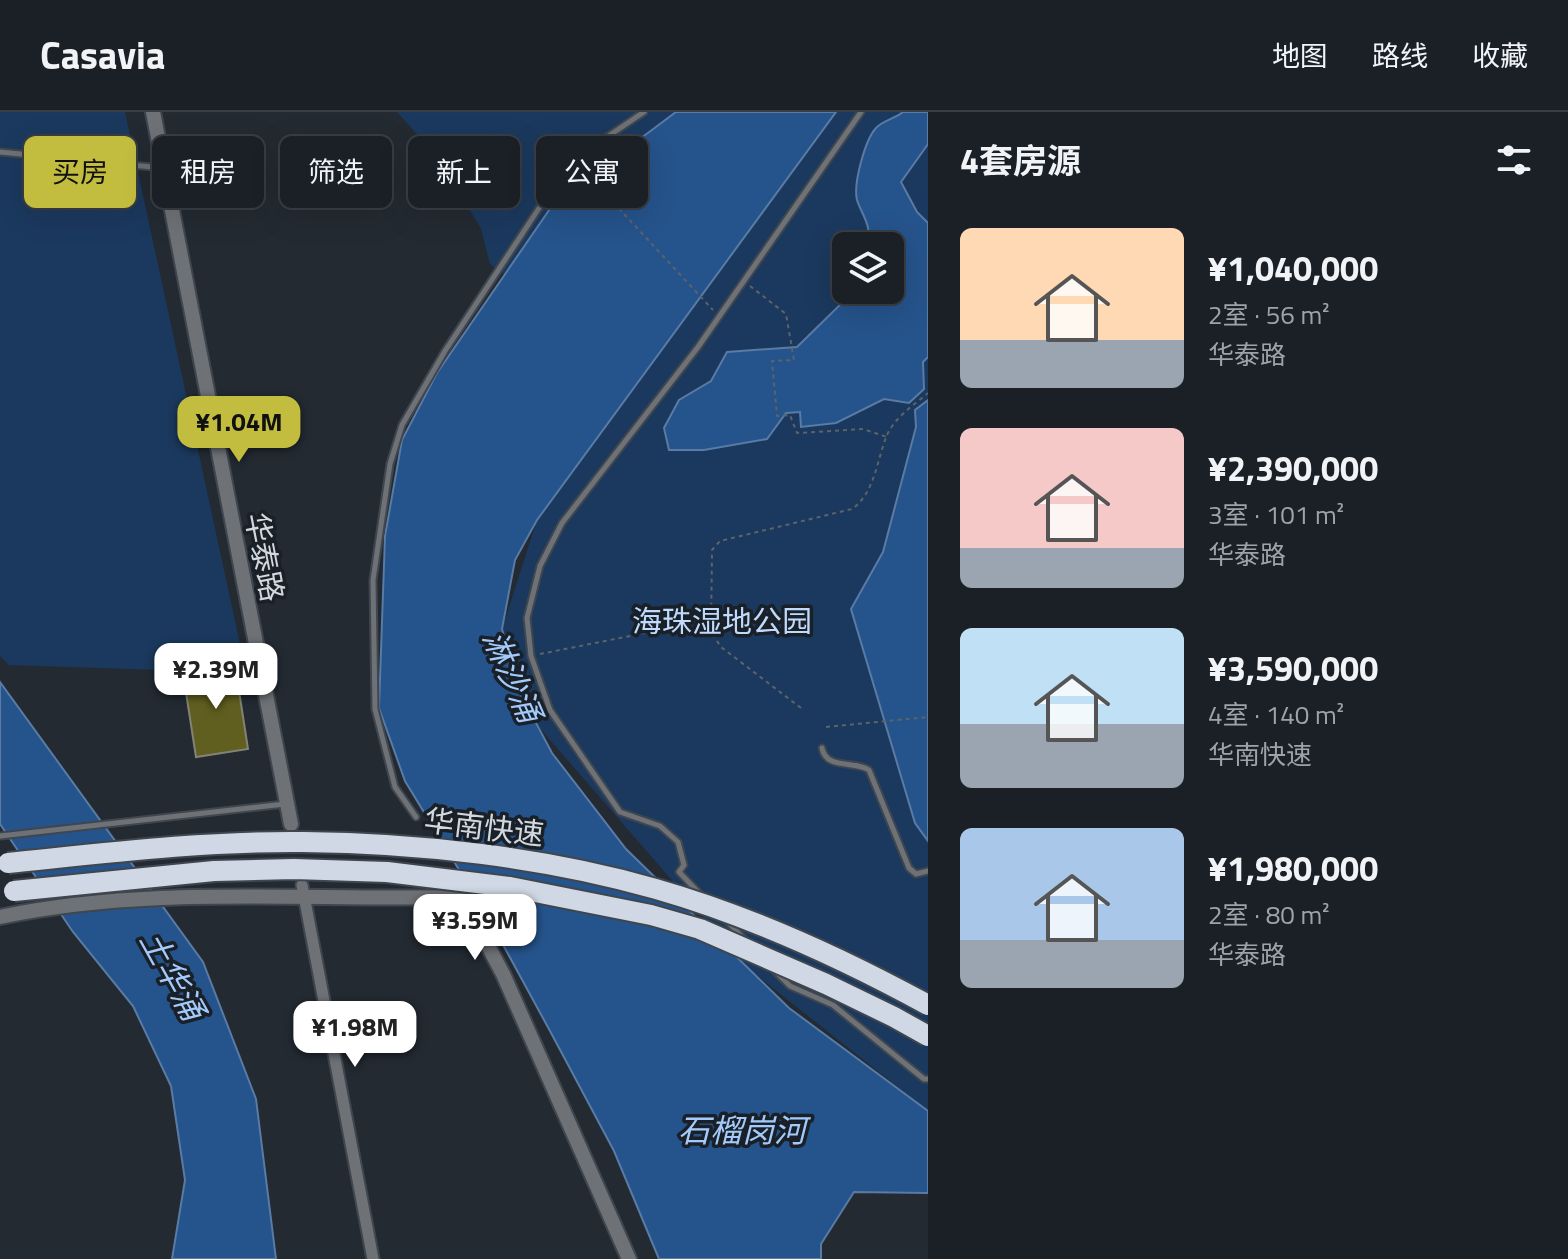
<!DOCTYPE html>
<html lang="zh">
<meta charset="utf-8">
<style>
:root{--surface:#1a2026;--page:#23282e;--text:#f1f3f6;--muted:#9fa3a7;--line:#383e43;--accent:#c2bd3f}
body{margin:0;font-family:"Titillium Web","Noto Sans SC",sans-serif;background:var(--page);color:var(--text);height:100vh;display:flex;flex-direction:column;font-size:30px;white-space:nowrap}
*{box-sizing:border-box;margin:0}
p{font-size:26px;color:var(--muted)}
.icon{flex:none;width:44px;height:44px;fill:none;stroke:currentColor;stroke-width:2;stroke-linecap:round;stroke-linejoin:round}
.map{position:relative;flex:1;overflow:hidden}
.side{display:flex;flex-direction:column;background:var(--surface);width:640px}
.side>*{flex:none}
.hud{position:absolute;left:24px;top:24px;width:760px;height:72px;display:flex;gap:16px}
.fabs{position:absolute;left:832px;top:120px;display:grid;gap:16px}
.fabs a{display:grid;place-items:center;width:72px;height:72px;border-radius:12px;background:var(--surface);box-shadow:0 8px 32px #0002,0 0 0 2px var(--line);font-size:40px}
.price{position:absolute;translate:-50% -68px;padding:0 18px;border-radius:16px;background:#fff;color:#222;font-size:26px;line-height:52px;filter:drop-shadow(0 2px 4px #0008)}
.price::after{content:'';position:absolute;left:50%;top:48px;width:24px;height:18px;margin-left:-12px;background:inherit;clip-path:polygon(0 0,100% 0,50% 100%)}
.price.selected{background:var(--accent);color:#111}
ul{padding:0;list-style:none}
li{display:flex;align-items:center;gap:24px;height:200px;padding:0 32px}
li span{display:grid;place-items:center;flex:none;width:224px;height:160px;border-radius:12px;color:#555}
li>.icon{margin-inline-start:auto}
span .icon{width:96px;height:96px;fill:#fffc;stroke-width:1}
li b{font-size:34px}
h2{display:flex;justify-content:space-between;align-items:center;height:96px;padding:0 32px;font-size:34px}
.chip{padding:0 28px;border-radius:12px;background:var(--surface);box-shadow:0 8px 32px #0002,0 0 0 2px var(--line);font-size:28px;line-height:72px}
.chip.selected{background:var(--accent);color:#111}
header{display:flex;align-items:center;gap:48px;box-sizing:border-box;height:112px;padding:0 40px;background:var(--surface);border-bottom:2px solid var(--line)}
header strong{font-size:38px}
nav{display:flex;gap:44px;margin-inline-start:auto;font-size:28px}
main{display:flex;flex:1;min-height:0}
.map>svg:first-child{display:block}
.green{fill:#1b395e;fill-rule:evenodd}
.water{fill:#25538b;stroke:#597ba4;stroke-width:2}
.building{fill:#615f1f;stroke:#828275;stroke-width:2}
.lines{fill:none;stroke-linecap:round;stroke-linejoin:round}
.service-casing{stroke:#3f464e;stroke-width:9}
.minor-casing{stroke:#3f464e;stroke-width:15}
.tertiary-casing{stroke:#3f464e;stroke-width:18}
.path{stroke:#5c636a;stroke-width:2;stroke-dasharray:4 4;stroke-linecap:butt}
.service{stroke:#6e7277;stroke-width:5}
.minor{stroke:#6e7277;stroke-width:11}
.tertiary{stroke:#6e7277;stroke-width:14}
.motorway-bridge-casing{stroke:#3f464e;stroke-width:24;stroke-linecap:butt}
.path-bridge{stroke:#5c636a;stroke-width:2;stroke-dasharray:4 4;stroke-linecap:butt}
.motorway-bridge{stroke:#cfd8e4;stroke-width:20}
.labels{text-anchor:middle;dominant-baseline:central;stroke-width:7;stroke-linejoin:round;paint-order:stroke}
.street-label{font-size:30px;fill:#d3d8de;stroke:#192028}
.park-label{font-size:30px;fill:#c0dafb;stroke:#192028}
.water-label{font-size:32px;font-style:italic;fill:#a3cafb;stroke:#192028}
</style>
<header>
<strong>Casavia</strong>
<nav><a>地图</a><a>路线</a><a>收藏</a></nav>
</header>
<main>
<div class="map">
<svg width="928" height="1147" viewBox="0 0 928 1147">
<rect width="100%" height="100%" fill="#232a32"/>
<g class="green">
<path d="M0,0h125l118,546 -82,12 -152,-5 -9,-9z"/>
<path d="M397,0h279l-122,91 -49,72 -15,-11 -9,-35 -40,-68z"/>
<path d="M836,0h92v999l-178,-141 -213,-245 -35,-96 35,-109zM846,134h44v44h-44z"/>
</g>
<g class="water">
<path d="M676,0h160l-299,408 -22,40 -13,69 17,62 33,62 74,96 163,159 139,103v82l-74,-1 -33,52v15h-162l-45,-108 -64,-120 -61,-112 -84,-138 -26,-73 6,-172 17,-96 35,-67 117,-170z"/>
<path d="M903,0h25v32l-27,38 16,30 11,11v134l-5,5 1,27 -15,14 -25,-4 -48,24 -35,4 -1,-15 -14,1 -19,26 -63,11h-35l-5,-22 15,-28 32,-19 16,-29 70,-5 50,-49 2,-8h41v-44h-27c13,-16 -1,-30 -6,-46 -4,-16 8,-60 19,-72 6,-7 20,-10 27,-16z"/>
<path d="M928,288v441l-13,-18 -64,-214 32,-57 33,-125 -1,-17z"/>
<path d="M0,570l203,280 53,137 20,160h-104l13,-79 -14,-94 -38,-80 -60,-74 -73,-108z"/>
</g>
<path class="building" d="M235,553l13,84 -52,8 -13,-84z"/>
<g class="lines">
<g class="service-casing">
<g id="service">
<path d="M0,40l162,16"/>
<path d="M822,636c4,22 32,12 47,22l40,98 7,6 12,-3"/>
<path d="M416,705l-21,-30 -20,-78 -2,-129 17,-116 12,-39 43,-74 104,-158 55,-54 40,-27"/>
<path d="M0,724l285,-32"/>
<path d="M700,782l-21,-22 5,-7 -6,-23 -18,-16 -40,-14 -70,-102 -19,-54 -4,-38 13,-52 22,-43 136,-176 163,-235"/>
<path d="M727,809l18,19"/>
<path d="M774,858l16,16 43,19 91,74h4"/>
</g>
</g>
<g class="minor-casing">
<path id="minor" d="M302,773l71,374"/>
</g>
<g class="tertiary-casing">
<g id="tertiary">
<path d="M153,0l138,712"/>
<path d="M0,805c151,-32 307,-16 459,-20l5,4 39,73 126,285"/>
</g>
</g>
<g class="path">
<path d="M586,61l127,137"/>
<path d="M578,65l8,-4 4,-8"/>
<path d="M750,174l36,28 8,46 -22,1 5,55 13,-1 7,18 66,-4 24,8"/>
<path d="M540,542l170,-34"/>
<path d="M801,596l-80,-61 -10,-15 1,-82 8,-9 132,-32c23,-16 25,-50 35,-74 8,-18 27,-30 41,-42"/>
</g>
<use href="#service" class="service"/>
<use href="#minor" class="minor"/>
<use href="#tertiary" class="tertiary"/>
<g class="motorway-bridge-casing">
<g id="motorway-bridge">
<path d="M8,751c98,-10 196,-22 295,-21 115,1 242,15 353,47 94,27 186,69 272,116"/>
<path d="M14,779l200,-20 80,-2 93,3 123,15 141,28 49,14 126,55 68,33 34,19"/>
</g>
</g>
<path class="path-bridge" d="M826,615l102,-10"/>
<use href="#motorway-bridge" class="motorway-bridge"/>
</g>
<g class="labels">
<g class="street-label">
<text transform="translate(265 445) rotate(79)">华泰路</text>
<text transform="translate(484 715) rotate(7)">华南快速</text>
</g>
<g class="park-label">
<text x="722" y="509">海珠湿地公园</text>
</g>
<g class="water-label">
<text transform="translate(513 564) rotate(66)">淋沙涌</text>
<text transform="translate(173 863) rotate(61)">土华涌</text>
<text x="742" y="1018">石榴岗河</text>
</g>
</g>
</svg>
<div class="fabs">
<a><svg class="icon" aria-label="layers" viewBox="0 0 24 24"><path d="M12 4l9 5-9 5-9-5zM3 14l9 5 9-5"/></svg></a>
</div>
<b class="price selected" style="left:239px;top:352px">¥1.04M</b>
<b class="price" style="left:216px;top:599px">¥2.39M</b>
<b class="price" style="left:475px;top:850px">¥3.59M</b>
<b class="price" style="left:355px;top:957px">¥1.98M</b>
<div class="hud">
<a class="chip selected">买房</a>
<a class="chip">租房</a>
<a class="chip">筛选</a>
<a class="chip">新上</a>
<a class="chip">公寓</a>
</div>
</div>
<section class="side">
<h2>4套房源<svg class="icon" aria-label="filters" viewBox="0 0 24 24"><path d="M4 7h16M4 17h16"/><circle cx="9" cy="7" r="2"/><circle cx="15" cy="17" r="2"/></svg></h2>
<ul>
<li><span style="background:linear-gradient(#ffd9b3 70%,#9aa5b1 0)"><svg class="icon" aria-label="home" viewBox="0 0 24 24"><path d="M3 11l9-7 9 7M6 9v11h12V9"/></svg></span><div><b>¥1,040,000</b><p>2室 · 56 m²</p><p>华泰路</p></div></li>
<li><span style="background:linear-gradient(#f6c9c9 75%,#9aa5b1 0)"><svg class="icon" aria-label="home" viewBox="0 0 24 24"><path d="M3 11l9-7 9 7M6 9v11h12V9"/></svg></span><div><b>¥2,390,000</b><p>3室 · 101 m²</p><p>华泰路</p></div></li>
<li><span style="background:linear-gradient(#bfe0f5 60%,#9aa5b1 0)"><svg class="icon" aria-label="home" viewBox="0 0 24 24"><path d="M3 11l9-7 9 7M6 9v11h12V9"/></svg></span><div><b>¥3,590,000</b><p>4室 · 140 m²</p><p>华南快速</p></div></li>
<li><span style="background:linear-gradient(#a9c7e8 70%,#9aa5b1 0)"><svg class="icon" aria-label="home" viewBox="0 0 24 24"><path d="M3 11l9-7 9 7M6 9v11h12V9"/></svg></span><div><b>¥1,980,000</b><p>2室 · 80 m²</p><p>华泰路</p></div></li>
</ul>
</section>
</main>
